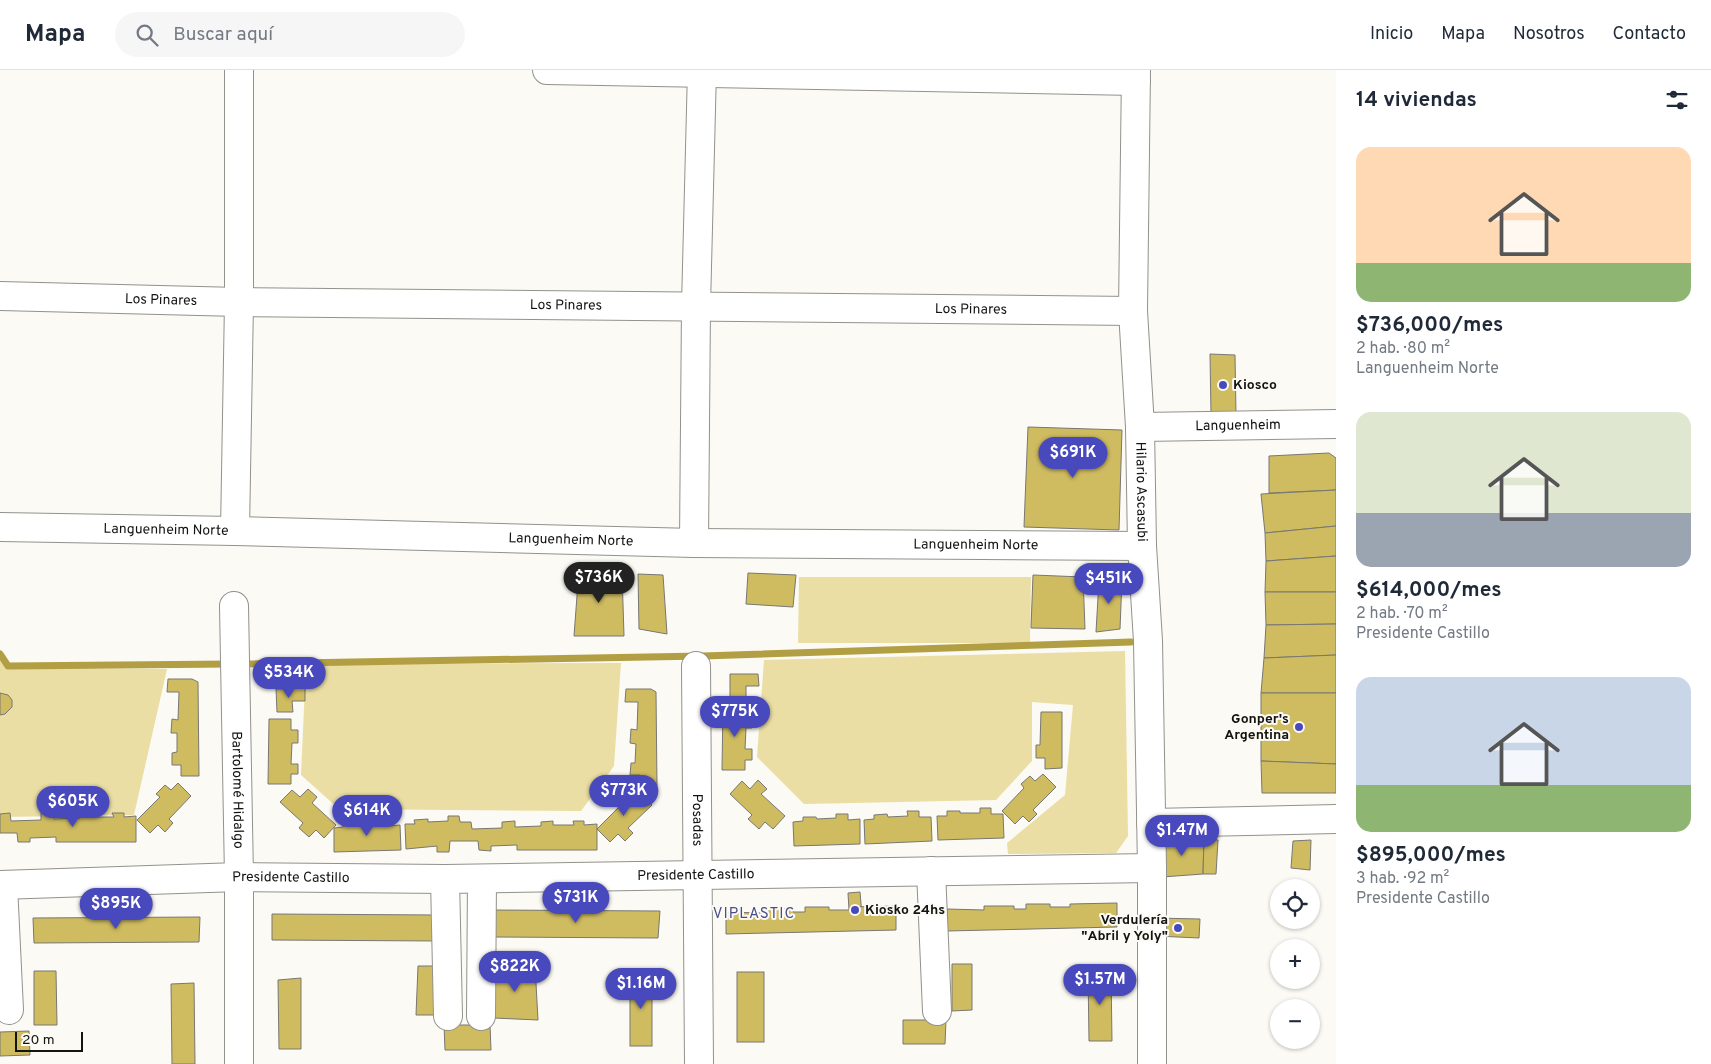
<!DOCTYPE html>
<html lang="es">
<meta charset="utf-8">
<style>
:root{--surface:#fff;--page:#f6f6f7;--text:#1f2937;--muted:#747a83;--line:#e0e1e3;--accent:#4949be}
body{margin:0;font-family:Overpass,sans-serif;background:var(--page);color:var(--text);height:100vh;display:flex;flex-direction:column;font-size:19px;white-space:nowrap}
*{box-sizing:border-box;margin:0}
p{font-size:16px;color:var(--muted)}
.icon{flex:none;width:28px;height:28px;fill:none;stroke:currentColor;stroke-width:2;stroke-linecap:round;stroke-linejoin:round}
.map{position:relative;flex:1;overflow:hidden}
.details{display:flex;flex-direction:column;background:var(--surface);width:375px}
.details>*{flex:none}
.fabs{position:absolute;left:1270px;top:809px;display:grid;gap:10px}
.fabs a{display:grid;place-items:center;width:50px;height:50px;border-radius:50%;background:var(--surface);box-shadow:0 1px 4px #0004;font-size:25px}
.scale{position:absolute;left:15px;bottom:12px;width:68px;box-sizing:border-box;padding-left:5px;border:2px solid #131311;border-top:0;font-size:14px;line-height:18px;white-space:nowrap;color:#131311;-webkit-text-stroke:4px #fbfaf4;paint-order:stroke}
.price{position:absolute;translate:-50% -42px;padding:0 11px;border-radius:18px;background:var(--accent);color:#fff;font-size:16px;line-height:32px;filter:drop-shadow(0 1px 2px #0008)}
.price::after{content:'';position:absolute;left:50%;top:30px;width:15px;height:11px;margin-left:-8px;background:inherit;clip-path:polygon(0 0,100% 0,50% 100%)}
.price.current{background:#222;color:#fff}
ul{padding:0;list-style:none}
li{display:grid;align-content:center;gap:10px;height:265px;padding:0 20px}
li span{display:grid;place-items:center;height:155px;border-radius:15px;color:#555}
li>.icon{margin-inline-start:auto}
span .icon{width:90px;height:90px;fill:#fffc;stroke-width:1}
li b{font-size:21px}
h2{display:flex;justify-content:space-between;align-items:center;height:60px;padding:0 20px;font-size:21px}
header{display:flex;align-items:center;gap:30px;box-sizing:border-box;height:70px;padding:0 25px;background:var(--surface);border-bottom:1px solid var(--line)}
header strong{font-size:24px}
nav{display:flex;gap:28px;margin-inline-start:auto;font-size:18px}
.search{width:350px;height:45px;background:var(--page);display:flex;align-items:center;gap:12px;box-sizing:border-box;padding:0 18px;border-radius:28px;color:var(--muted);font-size:19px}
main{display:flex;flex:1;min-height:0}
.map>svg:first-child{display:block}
.green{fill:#eadea4}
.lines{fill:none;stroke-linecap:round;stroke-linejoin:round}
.stream{stroke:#b29e43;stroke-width:7}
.building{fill:#cfbc61;stroke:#787772}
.minor-casing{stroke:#92918c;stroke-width:30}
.minor{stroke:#fff;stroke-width:28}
.poi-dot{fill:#4949be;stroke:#fbfaf4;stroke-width:2}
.labels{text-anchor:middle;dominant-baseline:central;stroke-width:4;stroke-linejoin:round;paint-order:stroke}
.street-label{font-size:14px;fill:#131311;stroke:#fbfaf4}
.poi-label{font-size:14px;font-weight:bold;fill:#131311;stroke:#fbfaf4;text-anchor:start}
.neighbourhood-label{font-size:15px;letter-spacing:1px;fill:#484e8b;stroke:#fbfaf4}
</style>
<header>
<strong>Mapa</strong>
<div class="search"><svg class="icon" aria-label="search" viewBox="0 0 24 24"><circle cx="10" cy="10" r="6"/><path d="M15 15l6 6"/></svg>Buscar aquí</div>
<nav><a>Inicio</a><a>Mapa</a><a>Nosotros</a><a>Contacto</a></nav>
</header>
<main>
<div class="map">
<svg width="1336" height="994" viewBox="0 0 1336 994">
<rect width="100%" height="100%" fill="#fbfaf4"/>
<g class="green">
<path d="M799,507h232l-1,66h-232z"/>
<path d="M1125,581l3,185 -12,17 -108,1 -1,-11 58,-48 8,-90 -41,-3v59l-36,39 -192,4 -47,-47 7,-97z"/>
<path d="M0,588l8,10 159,1 -33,146 -134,2z"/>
<path d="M621,593l-7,103 -33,45 -242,-2 -38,-34 5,-111z"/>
</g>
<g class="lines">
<g class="stream">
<path d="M0,584l8,12 223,-2"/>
<path d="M241,594l462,-8 428,-14"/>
</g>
</g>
<g class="building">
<path d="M1210,284l25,1 1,60 -25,-1z"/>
<path d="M1028,357l94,3 -3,100 -95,-3z"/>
<path d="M1329,383l7,5v32l-67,3v-37z"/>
<path d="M1336,420v36l-71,7 -4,-39z"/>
<path d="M1336,456v30l-70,5 -1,-28z"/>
<path d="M1336,486v36h-71l1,-31z"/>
<path d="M579,499l43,4 2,63h-50z"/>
<path d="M748,503l48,2 -3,32 -47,-3z"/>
<path d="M638,504l25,1 4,59 -28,-5z"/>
<path d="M1033,505l50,2 2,52 -54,-1z"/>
<path d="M1122,509l-2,50 -24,3 3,-52z"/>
<path d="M1265,522h71v32l-70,1z"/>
<path d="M1336,554v31l-72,3 2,-33z"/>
<path d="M1336,585v38h-75l3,-35z"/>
<path d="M730,604h28l1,12h-13v11l-16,1z"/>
<path d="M168,609h24l6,3 1,94h-18v-11h-9v-12l5,-1v-19h-6l1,-14 6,1 1,-28h-12z"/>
<path d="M305,618v13h-13l1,11h-16l-1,-23z"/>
<path d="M626,619h25l5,3 1,94h-18l1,-11h-10l1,-12h4l1,-19 -6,-1 1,-14 6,1 1,-28h-13z"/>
<path d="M0,623l8,2 4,5v7l-7,7 -5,1z"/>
<path d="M1261,623h75v71l-75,-3z"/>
<path d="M723,635h22v11h7v12h-6l-1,21h7v11h-7v10h-23z"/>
<path d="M1041,642h21v56l-17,1v-11h-9v-13h4z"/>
<path d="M269,649h22v11h7v13h-6l-1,21h7v10h-7v10h-23z"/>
<path d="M1261,691l75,3v29h-74z"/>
<path d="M1043,704l13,13 -23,23 4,4 -8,8 -6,-6 -8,8 -13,-13 22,-23 -3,-4 9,-8 5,5z"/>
<path d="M758,710l9,9 -6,5 24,22 -12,13 -8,-7 -6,7 -11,-10 4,-4 -22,-21 12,-13 8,8z"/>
<path d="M178,713l13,13 -22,23 4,4 -8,9 -7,-7 -8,8 -13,-13 23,-23 -4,-3 9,-9 6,5z"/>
<path d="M308,719l9,8 -5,6 24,22 -12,13 -8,-8 -7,7 -10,-9 4,-5 -23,-21 12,-12 8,7z"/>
<path d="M638,722l14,13 -24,23 5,5 -8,8 -7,-7 -8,8 -13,-13 23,-23 -4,-3 9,-9 6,6z"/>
<path d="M980,738h11v6h12l1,24 -66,2 -1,-24h10v-5h13v2h20z"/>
<path d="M907,741h12v6h12l1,24 -67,3 -1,-24 10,-1v-4l13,-1 1,3 20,-1z"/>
<path d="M54,742v7l26,-1v-4l12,-1 -1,4h23l-2,-4h12v4l12,-1v26h-80v-5l-26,1v4h-12l-1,-9h-17v-19l10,-1 1,8 30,-1v-7z"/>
<path d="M836,744h12v6l12,-1v25l-66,2 -1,-24 10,-1v-4h13l1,2 19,-1z"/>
<path d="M448,746h11l1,6h11l1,7 30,-1v-6l13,-1v6l26,-1v-4l12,-1v4h21l-1,-4h11v4l13,-1v26h-80v-5l-26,1v5l-12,-1 -1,-9h-28l-1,11h-12v-6l-31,3 -1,-25h10l-1,-4 14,-1v3l20,-1z"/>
<path d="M388,749v7l12,-1 1,25 -67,2v-24l9,-1v-4h14v2l20,-1v-4z"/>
<path d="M1204,769l-1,35 -41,3 -1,-37z"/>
<path d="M1204,769l14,1 -2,34h-13z"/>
<path d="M1311,770l-1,30 -19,-2 2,-27z"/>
<path d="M860,822l3,35h-13l-2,-34z"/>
<path d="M1117,833v24l-170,4v-22l37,1v-4h30v3h12v-5h24v3h20v-3z"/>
<path d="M896,836v24l-170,4v-22l37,1v-4h30v3h12v-5h24v3h21v-3z"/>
<path d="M492,840l168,1 -2,27 -164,-1z"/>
<path d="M272,844l166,1 -1,26 -165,-1z"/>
<path d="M200,847l-1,25 -165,1 -1,-25z"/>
<path d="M1156,848l44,1 -1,19 -43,-2z"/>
<path d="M952,894h20v46l-20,1z"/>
<path d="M535,895l3,55 -44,-2v-52z"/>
<path d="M418,896h23l-1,49h-24z"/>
<path d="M34,901h22l1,54h-23z"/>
<rect x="737" y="902" width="27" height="70"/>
<path d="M1088,902h23l1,69h-23z"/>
<rect x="630" y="904" width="22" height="72"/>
<path d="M301,908v71h-22l-1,-69z"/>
<path d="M194,913l1,81h-23l-1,-80z"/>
<path d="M903,950h43l-1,24h-42z"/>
<path d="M444,955h46l1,25h-46z"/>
<path d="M29,961l1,24 -30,1v-24z"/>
</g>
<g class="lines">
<g class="minor-casing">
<g id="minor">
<path d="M547,0l589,11"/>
<path id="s1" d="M1136,0l-3,241 7,116 2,119 6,95 4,227v196"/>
<path id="s2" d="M0,226l239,6 894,9"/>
<path id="s3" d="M1140,357l196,-3"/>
<path id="s4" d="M0,457l235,4 459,12 448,3"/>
<path d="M235,461l4,-229v-232"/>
<path d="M694,473l2,-237 6,-236"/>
<path id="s5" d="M234,536l5,271v187"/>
<path id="s6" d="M696,596l3,398"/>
<path d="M1151,753l185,-4"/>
<path d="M931,801l6,140"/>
<path d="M445,809l3,137"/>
<path id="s7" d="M0,815l239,-8 206,2 707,-11"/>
<path d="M3,815l6,125"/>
<path d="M481,946l1,-137"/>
</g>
</g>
<use href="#minor" class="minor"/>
</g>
<g class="poi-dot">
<circle cx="1223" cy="315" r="5"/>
<circle cx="1299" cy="657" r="5"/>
<circle cx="855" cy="840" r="5"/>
<circle cx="1178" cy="858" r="5"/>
</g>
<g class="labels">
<g class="street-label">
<text stroke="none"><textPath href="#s2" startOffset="161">Los Pinares</textPath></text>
<text stroke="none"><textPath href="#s2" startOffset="566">Los Pinares</textPath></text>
<text stroke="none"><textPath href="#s2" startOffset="971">Los Pinares</textPath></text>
<text stroke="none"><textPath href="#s3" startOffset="98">Languenheim</textPath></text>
<text stroke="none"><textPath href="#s1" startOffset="422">Hilario Ascasubi</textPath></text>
<text stroke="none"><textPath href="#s4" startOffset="166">Languenheim Norte</textPath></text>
<text stroke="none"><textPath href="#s4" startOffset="571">Languenheim Norte</textPath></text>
<text stroke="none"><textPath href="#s4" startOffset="976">Languenheim Norte</textPath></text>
<text stroke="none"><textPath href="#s5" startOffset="184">Bartolomé Hidalgo</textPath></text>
<text stroke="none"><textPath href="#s6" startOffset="154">Posadas</textPath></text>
<text stroke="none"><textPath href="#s7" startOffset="696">Presidente Castillo</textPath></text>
<text stroke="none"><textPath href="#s7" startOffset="291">Presidente Castillo</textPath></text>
</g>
<g class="poi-label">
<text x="1233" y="315">Kiosco</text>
<text x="1289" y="649" text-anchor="end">Gonper's<tspan x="1289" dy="16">Argentina</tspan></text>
<text x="865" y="840">Kiosko 24hs</text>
<text x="1168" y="850" text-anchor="end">Verdulería<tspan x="1168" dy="16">"Abril y Yoly"</tspan></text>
</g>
<g class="neighbourhood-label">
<text x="754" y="844">VIPLASTIC</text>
</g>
</g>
</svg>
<div class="fabs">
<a><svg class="icon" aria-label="locate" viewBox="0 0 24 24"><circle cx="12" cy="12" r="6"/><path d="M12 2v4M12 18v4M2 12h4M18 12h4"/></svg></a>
<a>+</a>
<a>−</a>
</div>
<div class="scale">20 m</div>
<b class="price" style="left:1073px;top:409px">$691K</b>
<b class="price current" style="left:599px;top:534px">$736K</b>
<b class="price" style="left:1109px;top:535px">$451K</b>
<b class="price" style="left:289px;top:629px">$534K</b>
<b class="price" style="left:735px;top:668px">$775K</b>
<b class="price" style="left:624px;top:747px">$773K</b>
<b class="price" style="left:73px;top:758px">$605K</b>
<b class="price" style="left:367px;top:767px">$614K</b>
<b class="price" style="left:1182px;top:787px">$1.47M</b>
<b class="price" style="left:576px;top:854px">$731K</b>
<b class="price" style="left:116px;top:860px">$895K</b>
<b class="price" style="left:515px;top:923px">$822K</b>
<b class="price" style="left:1100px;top:936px">$1.57M</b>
<b class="price" style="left:641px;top:940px">$1.16M</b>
</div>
<section class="details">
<h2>14 viviendas<svg class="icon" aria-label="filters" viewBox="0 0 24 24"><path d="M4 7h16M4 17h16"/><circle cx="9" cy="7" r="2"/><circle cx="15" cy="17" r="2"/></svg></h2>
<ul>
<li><span style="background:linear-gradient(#ffd9b3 75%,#8fb573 0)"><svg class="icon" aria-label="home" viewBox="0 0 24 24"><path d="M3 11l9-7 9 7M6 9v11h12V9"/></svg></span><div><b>$736,000/mes</b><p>2 hab. · 80 m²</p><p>Languenheim Norte</p></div></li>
<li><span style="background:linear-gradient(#dfe7d0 65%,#9aa5b1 0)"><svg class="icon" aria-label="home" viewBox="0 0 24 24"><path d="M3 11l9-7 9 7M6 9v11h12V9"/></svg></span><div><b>$614,000/mes</b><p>2 hab. · 70 m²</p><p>Presidente Castillo</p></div></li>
<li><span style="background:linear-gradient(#c9d6e8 70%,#8fb573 0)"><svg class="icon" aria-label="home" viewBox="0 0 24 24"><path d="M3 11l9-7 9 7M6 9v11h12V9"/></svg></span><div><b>$895,000/mes</b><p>3 hab. · 92 m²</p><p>Presidente Castillo</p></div></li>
</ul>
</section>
</main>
